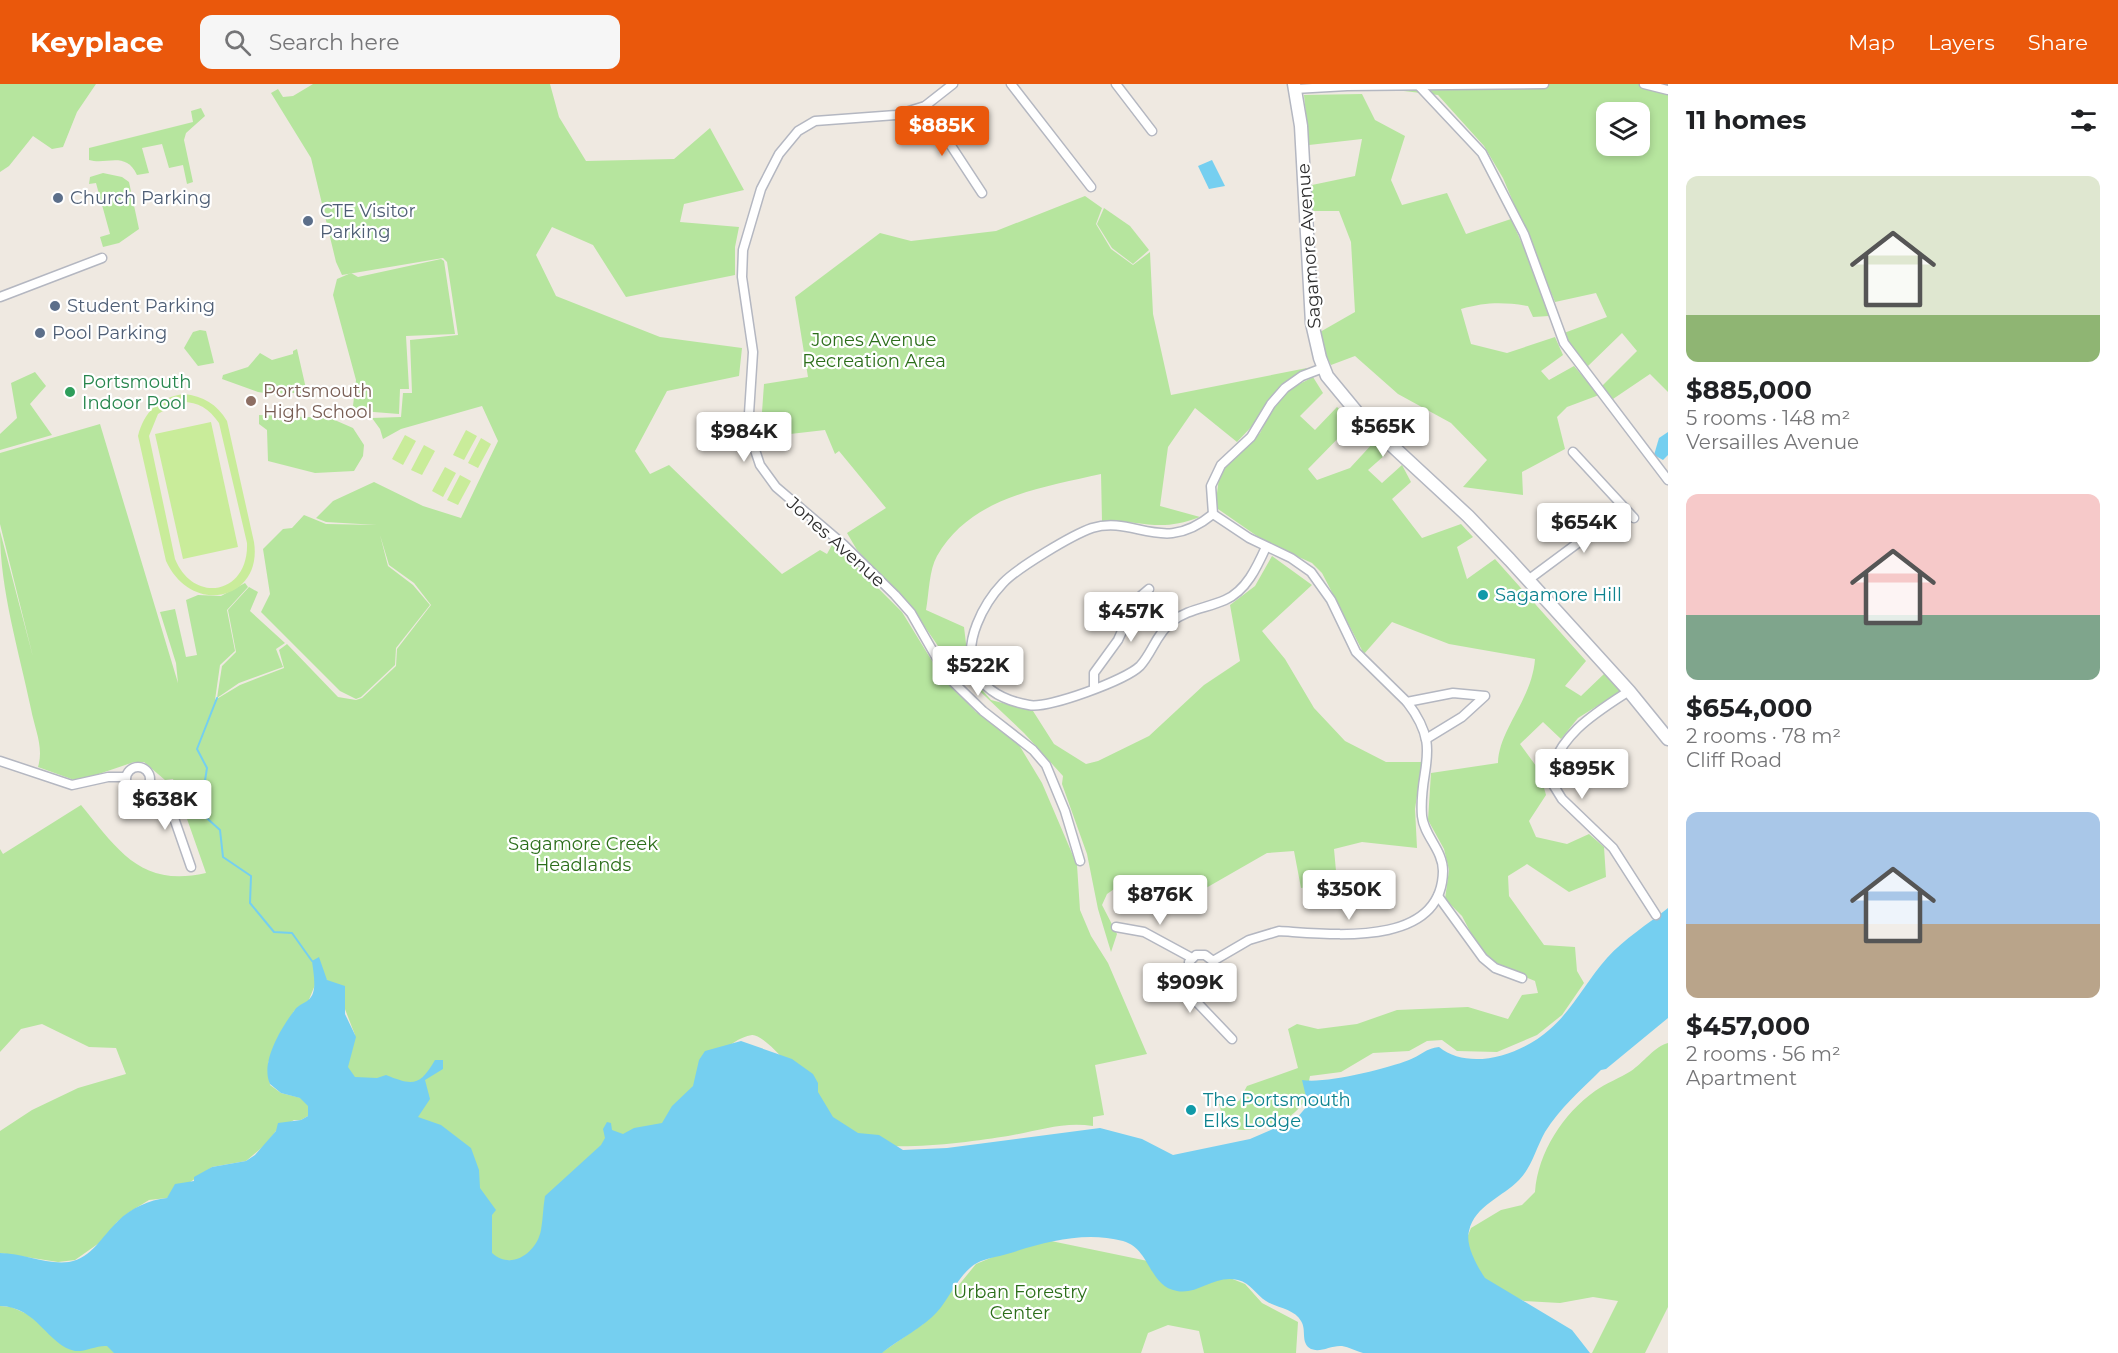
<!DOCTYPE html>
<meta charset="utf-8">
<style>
:root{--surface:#fff;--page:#f6f6f6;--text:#202124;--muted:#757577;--accent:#ea580c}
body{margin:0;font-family:Montserrat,sans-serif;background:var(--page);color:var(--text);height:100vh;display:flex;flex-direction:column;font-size:22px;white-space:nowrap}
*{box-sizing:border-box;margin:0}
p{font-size:20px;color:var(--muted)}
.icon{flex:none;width:33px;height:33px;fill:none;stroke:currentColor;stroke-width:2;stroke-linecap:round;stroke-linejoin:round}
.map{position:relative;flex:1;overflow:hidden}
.details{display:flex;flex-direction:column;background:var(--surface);width:450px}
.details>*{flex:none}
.fabs{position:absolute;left:1596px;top:18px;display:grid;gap:12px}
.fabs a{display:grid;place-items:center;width:54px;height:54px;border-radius:12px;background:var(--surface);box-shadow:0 3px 9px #0003;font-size:30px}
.price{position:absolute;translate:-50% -51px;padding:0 14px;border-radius:6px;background:#fff;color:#222;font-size:20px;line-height:39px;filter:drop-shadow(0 2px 3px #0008)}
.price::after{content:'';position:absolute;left:50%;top:36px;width:18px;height:14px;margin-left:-9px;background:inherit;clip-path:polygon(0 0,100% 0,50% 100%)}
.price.current{background:var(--accent);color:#fff}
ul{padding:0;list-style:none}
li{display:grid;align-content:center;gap:12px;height:318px;padding:0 18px}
li span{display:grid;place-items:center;height:186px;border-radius:12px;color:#555}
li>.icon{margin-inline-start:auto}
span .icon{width:108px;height:108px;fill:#fffc;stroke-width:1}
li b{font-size:26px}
h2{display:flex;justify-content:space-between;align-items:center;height:72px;padding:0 18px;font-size:26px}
header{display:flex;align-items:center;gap:36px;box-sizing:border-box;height:84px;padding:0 30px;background:var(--accent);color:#fff}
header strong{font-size:28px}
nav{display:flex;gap:33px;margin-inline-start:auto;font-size:21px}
.search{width:420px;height:54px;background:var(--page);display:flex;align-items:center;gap:15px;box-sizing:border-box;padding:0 21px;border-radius:12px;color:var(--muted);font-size:22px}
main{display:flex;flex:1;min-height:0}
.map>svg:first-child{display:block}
.green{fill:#b6e59e;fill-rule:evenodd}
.pitch{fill:#c9ec9a;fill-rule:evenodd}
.water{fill:#75cff0}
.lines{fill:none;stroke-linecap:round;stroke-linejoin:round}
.stream{stroke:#75cff0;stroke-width:2}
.street-casing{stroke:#b4b7c1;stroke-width:11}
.secondary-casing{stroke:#b4b7c1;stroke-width:15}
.street{stroke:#fff;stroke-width:8}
.secondary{stroke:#fff;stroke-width:12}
.service-dot{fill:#5c6f8a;stroke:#fff;stroke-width:2}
.leisure-dot{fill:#2e9e5b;stroke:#fff;stroke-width:2}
.education-dot{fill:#8d6e63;stroke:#fff;stroke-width:2}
.culture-dot{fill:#0f9aa8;stroke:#fff;stroke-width:2}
.labels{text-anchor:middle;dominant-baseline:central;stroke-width:4.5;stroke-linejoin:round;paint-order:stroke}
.service-label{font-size:18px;fill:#4e5e75;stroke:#fff;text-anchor:start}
.street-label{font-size:18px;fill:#2e2e2e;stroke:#fff}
.park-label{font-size:18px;fill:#2c6e1b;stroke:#fff}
.leisure-label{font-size:18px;fill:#27864d;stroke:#fff;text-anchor:start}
.education-label{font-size:18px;fill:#785e54;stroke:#fff;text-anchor:start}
.culture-label{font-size:18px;fill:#0d838f;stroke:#fff;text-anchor:start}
</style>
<header>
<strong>Keyplace</strong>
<div class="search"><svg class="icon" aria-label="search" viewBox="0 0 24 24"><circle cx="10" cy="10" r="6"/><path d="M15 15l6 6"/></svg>Search here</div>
<nav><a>Map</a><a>Layers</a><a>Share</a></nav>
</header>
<main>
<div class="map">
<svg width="1668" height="1269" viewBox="0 0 1668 1269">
<rect width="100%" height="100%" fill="#efe9e1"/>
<g class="green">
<path d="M0,0h96l-19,28 -14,35 -11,2 -19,-13 -24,30 -9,6z"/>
<path d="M313,0h237l9,33 27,44 88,-2 36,-31 34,62 -60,14 -4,18 59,5 -4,20v28l-109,22 -33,-52 -41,-18 -16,28 20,41 104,41 82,11 -3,28 -72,15 -32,60 15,23 19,-9 113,109 38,-24 7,4 6,-11 69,69 38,62 36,38 37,23 29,48 35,82 3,45 11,26 17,27 39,91 -52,11 9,50 -11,2v9c-29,-5 -56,5 -85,10 -38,6 -118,17 -153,5 -7,-2 -14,-13 -19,-19 -12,-14 -68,-89 -84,-87 -25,4 -47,35 -60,53 -8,12 -23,15 -24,31l-145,140 -10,2 -18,-2 -82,-133 4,-43 -53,1 -20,-13 11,-36 -12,-31 -19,-28 -9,9 -7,17 -14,9 -15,27 -11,25 2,22 11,8 20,5 8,8 -1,10 -7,4h-7l-18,11 -10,13 -20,17 -34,6 -45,31 -18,2 -21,13 -11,9 -15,19 -27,19 -17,2 -58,-9v-122l32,-21 46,-22 48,-14 -10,-26 -27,-1 -47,-23 -21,5 -21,23v-203l3,5 78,-49c37,45 60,83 125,68l-33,-94 -8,1 -21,-18h-10l-47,16 -13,2 -36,-13c6,-20 -3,-37 -7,-58 -12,-58 -31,-119 -31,-178l33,126 -33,-133v-71l100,-29 78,259 -2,-20 -16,-51 15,-3 11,48 11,-2 -11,-55 12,-5 23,1 24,-13 3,4 -21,23 8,41 -15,14 -5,35 25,-15 44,-17 -5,-18 8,-6 51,53 18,3 6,-2 34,-32 1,-17 34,-44 -17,-22 -25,-18 -9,-30 8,31 25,19 17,20 -34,43 -1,17 -34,32 -5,2 -16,-8 -79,-79 9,-18 -7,-45 20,-20 9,-1 12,-13 22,9 51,1 -51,-3 -10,-4 17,-17 41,-19 49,24 38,12 37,-77 -16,-35 -81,23 -18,10 -3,-10 -8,-11 29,-1 2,-24h9l-2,-53 48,-5 -11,-73 -4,-4 -101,17 -6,-13 -25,-104 -40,-65 7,-4 5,8 10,-1z"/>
<path d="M1344,0h324v308l-18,-18 -37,25 -11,-13 35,-35 -15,-18 -35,34 -15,-19 -8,-15 43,-16 -11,-24 -41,9 -52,-124 -19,-32 -46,-51zM1606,28h34v34h-34z"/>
<path d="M1362,10l13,26 30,16 -14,44 11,25 45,-12 19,41 45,-15 22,49 16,48 -16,1 -5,-11c-25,-4 -42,-4 -67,3l10,35 36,9 48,-16 8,18 -22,16 8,9 25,-14 25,29 -32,12 -10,10 8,32 -43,23 1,23 -60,-8 24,-27 -36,-37 -53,-29 -43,-38 -24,9 -8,-15 -3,-18 35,-20 -4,-70 -12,-31h-27v-26l43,-9 7,-37 -53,6 -5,-50z"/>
<path d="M201,24l4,8 -19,17 -2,7 9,42 -6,2 -4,-19 -14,3 -7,-24 -20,4 7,25 -12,2c-11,-24 -30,-10 -48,-15v-12l104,-26 -2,-11z"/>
<path d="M103,89l19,4 7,5 10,47 -20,14 -16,4 -3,-10 10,-3 -14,-51 -7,1 1,-7z"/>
<path d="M1085,112l17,12 -6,16 15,25 22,16 17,-13 3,62 18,81 136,-27 -70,74 -42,-34 -27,39 -8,59 40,11c-41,16 -57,3 -98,4l-1,-47c-61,14 -130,23 -164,82 -8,14 -8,38 -11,54l38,17 6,49 21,24 42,11 21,33 32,20 12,-3 51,-25 55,-51 36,-24 -10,-56 25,-19 17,-30 40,29 -50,46 23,28 29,49 31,33 41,21h36l-7,47 2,39 -55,-6 -28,7 3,33 -36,6 -7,-37 -27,2 -75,43 -65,-16 -20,14 -5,11 15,29 -6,18 -13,-43 -11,-55 -25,-70 1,-8 -39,-43 -75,-71 -37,-54 -55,-58 -10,-17 39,-25 -47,-57 -4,3 -10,-24 -61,7 -3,-11 3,-42 44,-7 -13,-80 85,-64 31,8 85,-10z"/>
<path d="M1104,124l26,18 19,24 -16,14 -21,-16 -15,-24z"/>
<path d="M441,175l3,2 11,73 -49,2 3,53h-9l-1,25 -38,-3 -8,-5 3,-26 -23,-85 4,-16 14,-6 7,4z"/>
<path d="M200,246l6,1 8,32 -16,3 -14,-18 9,-16z"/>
<path d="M297,265l10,44h-23v3l-26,-4 -36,-13 1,-4 25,-8 12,-14 12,7 21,-6v-3z"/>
<path d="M35,288l11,14 -16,18 22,31 -52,15v-16l17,-16 -6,-35z"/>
<path d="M1313,293l10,16 -23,23 15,14 22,-23 17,15 -46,47 9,11 33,-12 24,-26 11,13 -17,15 14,13 20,-18 9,17 -19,17 30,39 39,-14 12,13 -16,10 10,32 28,-20 91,102 -21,25 16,10 24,-23 16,18 -43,27 -17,21 -18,-17 -23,22 19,26 7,25 -17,26 7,16 31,7 22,-10 15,13 2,30 -37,15 -42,-28 -19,12 1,20 35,49 31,2 2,24 7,12 -22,32 -25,20 -40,17 -40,-1 -15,-11 -15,1 -18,10 -36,2 -32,19 -31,4c-2,9 -4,25 -10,31 -16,19 -51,28 -74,20l-7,-23 20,-3 8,-15 51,-18 -10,-39 9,-5 21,5 39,-5 40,-14 71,-3 40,12 14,-24 16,-2 -3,-12 -39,-16 -19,-20 -15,-29 -17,-17 4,-29 -5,-21 -16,-29 3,-47 67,-10c1,-34 34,-63 37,-104l-86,-15 -57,-22 -28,32 -42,-81 -10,-10 -45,-20 -49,-34 -2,-8 4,-31 40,-37 9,-18 19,-25z"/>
<path d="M259,331l71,3 23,10 11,17 -1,11 -9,15 -39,2 -47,-12 -1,-31 -8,-6z"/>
<path d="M249,503l9,5 -8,19 35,32 -9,6 7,18 -44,16 -22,15 5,-32 14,-14 -8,-42z"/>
<path d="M1668,959v264l-23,46h-53l26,-52 -25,-4 -33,6 -36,-2 -37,-16 -23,-40 7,-17 30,-18 21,-5 13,-13c3,-40 28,-78 60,-101 11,-8 25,-13 36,-20 12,-8 24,-25 37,-28z"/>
<path d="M1051,1157l179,37 15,6 17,19 36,19 -2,31h-92l-5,-22 -31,-6 -20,8 -7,20h-260l42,-29 21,-28 14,-10 18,-22 29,-12z"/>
<path d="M0,1222l11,1 89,38 13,1 8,7h-121z"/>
</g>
<g class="pitch">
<path d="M184,310c19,2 33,10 43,27l27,121c9,58 -62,75 -88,19l-28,-125c6,-24 21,-39 46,-42zM178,318c19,-1 30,5 41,21l28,120c2,51 -53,62 -72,16l-26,-123 9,-22z"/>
<path d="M211,338l27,125 -55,12 -28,-125z"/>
<path d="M466,346l11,6 -13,24 -11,-5z"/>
<path d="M405,351l11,6 -13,24 -11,-6z"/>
<path d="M481,354l10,6 -13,24 -10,-5z"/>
<path d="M424,361l11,6 -13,24 -11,-5z"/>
<path d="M445,383l11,6 -13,24 -11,-6z"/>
<path d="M460,391l11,6 -13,24 -11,-5z"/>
</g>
<g class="water">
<path d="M1212,76l13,26 -16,3 -11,-23z"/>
<path d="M1668,348v23l-5,5 -9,-5 5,-17z"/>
<path d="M1668,824v110l-62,51 -5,1c-20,20 -41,38 -56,62 -9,16 -13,35 -26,48 -16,17 -44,25 -50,51 -4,14 8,35 16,47l87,52 18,23h-227c-7,-2 -14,-6 -21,-7 -11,-1 -21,7 -31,3 -11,-6 -4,-19 -10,-28 -6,-12 -24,-13 -35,-20 -10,-6 -15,-18 -28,-21 -23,-6 -40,15 -61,11 -29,-5 -26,-42 -54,-50 -40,-10 -77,1 -116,13 -9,3 -21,4 -30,9 -18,10 -27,35 -40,49 -12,14 -39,28 -55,41h-768l-7,-7c-10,-1 -22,6 -32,5 -28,-6 -37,-44 -75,-45v-53c23,0 46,12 69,9 23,-4 33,-26 49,-41 13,-13 31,-21 49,-23l8,-14 19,-3v-4l18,-10 34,-6 9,-6 21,-24 2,-8 23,-3 7,-4v-10l-8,-8 -19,-5 -11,-9c-10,-21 11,-56 24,-73 6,-9 15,-7 19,-18 3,-9 0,-23 -1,-32l7,-4 8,23 18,6v28l11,23 -8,30 7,10 22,1 9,-3c27,11 34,11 49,-15h8v9l-18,11 5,19 -12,18 23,8 30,23 8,22 1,18 16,22 -4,5v38c20,18 45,-1 49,-23 2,-11 2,-23 4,-34l56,-51 4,-7 -2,-9 4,-7 4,1 1,7 11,4 11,-6 28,-5 10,-17 21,-20 6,-26 6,-9 36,-10 51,18 21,15 5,9v9l15,25 25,16 21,2 24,15 44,-2 153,-20 42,11 31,16 77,-16 46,-20 12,-14 -6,-25c23,4 84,-11 107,-20 11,-4 17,-12 30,-13 31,25 83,7 110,-17 23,-19 38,-50 58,-72 17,-19 41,-34 61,-50z"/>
</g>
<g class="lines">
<path class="stream" d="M217,614l-20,51 10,19 -7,44 20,18 3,27 28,19 -1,27 24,29 18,1 20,28"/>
<g class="street-casing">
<g id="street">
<path d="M953,0l-28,22 -29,9 -81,6 -17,10 -19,23 -18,35 -18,61 -1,27 11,75 -5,77 12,36 16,22 68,58 51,50 16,18 36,63 36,35 50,39 13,15 19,46 15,50"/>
<path d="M1011,0l80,103"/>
<path d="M1116,0l36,47"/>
<path d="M1644,0l24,6"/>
<path d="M1420,3l62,66 42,81 40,109 104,137"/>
<path d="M1295,5l52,-3 197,-2"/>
<path d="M925,22l57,87"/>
<path d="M0,213l102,-39"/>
<path d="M1323,284l-21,8 -17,12 -14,16 -20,33 -30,28 -10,21 2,28 36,24 42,20 20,14 20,28 25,52 51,50 46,-9 32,3 -23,21 -36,22"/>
<path d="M1573,368l61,66"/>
<path d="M1213,430c-51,42 -77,1 -121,14 -20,7 -75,40 -89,55 -19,20 -41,60 -28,87 10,22 31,31 54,35 19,4 97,-25 111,-39 12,-13 16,-31 31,-44 17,-13 36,-14 54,-22 21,-9 32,-33 41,-53"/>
<path d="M1528,496l97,-72"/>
<path d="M1094,604v-15l24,-33 18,-40 13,-11"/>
<path d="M1629,607c-34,22 -71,44 -80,87l13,21 51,49 43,67"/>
<path d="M0,677l72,24 36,-8h18"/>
<circle cx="138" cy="695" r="12"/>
<path d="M150,699l15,9 26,75"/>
<path d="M1438,812l45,62 12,10 27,10"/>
<path d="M1116,843l28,5 48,26"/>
<path d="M1213,877l1,10 -7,8h-11l-7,-8v-9l7,-7h9l8,6 36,-21 30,-9c51,3 163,18 164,-60 0,-21 -19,-35 -21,-55 -4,-49 22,-66 -15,-114"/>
<path d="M1196,895l-6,16 42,44"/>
</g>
</g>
<g class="secondary-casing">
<path id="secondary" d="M1294,0l7,42 11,197 8,35 7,18 33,40 108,100 42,44 119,131 39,48"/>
</g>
<use href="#street" class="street"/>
<use href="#secondary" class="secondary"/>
</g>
<g class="service-dot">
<circle cx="58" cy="114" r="6"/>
<circle cx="308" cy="137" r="6"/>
<circle cx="55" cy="222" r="6"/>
<circle cx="40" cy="249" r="6"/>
</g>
<circle class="leisure-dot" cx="70" cy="308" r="6"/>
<circle class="education-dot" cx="251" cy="317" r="6"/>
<g class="culture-dot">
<circle cx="1483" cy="511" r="6"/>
<circle cx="1191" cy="1026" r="6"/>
</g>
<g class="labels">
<g class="service-label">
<text x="70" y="114">Church Parking</text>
<text x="320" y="127">CTE Visitor<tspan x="320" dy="21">Parking</tspan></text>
<text x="67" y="222">Student Parking</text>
<text x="52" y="249">Pool Parking</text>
</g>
<g class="street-label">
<text transform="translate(1309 162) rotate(-94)">Sagamore Avenue</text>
<text transform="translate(836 458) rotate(42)">Jones Avenue</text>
</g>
<g class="park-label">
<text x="874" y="256">Jones Avenue<tspan x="874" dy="21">Recreation Area</tspan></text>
<text x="583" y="760">Sagamore Creek<tspan x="583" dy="21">Headlands</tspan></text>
<text x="1020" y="1208">Urban Forestry<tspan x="1020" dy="21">Center</tspan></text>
</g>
<g class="leisure-label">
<text x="82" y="298">Portsmouth<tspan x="82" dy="21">Indoor Pool</tspan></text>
</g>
<g class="education-label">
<text x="263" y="307">Portsmouth<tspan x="263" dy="21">High School</tspan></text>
</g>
<g class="culture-label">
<text x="1495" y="511">Sagamore Hill</text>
<text x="1203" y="1016">The Portsmouth<tspan x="1203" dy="21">Elks Lodge</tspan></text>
</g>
</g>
</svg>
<div class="fabs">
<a><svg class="icon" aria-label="layers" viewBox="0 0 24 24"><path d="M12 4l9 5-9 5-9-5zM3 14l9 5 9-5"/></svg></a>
</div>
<b class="price current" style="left:942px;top:73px">$885K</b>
<b class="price" style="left:1383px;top:374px">$565K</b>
<b class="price" style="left:744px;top:379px">$984K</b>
<b class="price" style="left:1584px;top:470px">$654K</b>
<b class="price" style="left:1131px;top:559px">$457K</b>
<b class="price" style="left:978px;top:613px">$522K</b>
<b class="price" style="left:1582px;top:716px">$895K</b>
<b class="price" style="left:165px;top:747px">$638K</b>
<b class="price" style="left:1349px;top:837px">$350K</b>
<b class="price" style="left:1160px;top:842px">$876K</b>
<b class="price" style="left:1190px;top:930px">$909K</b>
</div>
<section class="details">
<h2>11 homes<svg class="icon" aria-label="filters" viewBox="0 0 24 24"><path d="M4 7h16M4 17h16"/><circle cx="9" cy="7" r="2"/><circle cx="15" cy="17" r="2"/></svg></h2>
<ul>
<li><span style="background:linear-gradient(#dfe7d0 75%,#8fb573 0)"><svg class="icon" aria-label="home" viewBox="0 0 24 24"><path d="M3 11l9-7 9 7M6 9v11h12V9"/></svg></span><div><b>$885,000</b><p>5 rooms · 148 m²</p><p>Versailles Avenue</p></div></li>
<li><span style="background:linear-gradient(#f6c9c9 65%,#7fa58c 0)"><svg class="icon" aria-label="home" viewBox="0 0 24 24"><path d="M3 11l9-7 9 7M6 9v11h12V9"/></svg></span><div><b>$654,000</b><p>2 rooms · 78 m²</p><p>Cliff Road</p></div></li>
<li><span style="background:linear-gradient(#a9c7e8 60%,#b9a48a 0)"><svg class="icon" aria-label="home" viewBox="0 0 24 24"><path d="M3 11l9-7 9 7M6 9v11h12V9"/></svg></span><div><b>$457,000</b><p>2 rooms · 56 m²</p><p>Apartment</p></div></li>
</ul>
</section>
</main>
